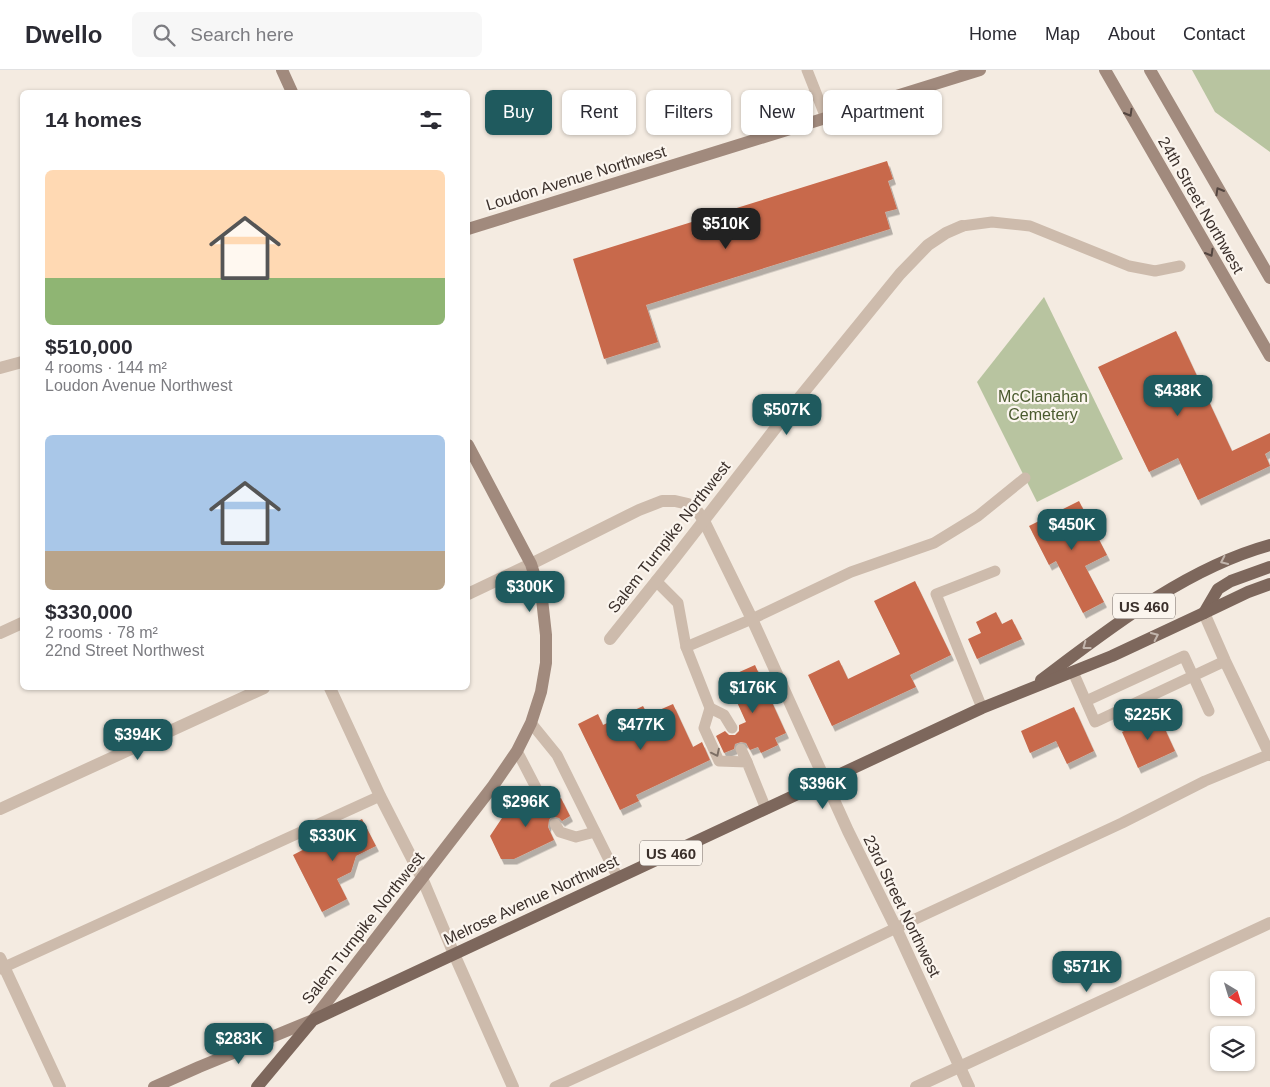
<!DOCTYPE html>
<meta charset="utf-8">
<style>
:root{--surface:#fff;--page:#f7f7f7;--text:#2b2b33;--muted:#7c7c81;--line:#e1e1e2;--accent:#1f5a5e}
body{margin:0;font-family:Helvetica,sans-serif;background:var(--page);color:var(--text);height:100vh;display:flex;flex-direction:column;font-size:19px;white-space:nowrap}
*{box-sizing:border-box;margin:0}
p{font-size:16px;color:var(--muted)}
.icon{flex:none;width:28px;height:28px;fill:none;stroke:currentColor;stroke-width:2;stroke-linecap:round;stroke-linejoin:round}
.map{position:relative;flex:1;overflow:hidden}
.panel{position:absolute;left:20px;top:20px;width:450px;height:600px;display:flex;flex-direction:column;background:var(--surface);border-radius:8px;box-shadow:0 1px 4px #0004}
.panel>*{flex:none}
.hud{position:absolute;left:485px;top:20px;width:475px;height:45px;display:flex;gap:10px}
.needle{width:32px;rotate:142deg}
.fabs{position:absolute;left:1210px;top:901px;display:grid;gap:10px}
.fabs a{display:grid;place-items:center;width:45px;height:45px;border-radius:8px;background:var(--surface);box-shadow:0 1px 4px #0004;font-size:25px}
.price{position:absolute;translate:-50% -42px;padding:0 11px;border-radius:10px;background:var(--accent);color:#fff;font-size:16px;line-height:32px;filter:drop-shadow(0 1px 2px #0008)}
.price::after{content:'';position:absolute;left:50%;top:30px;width:15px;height:11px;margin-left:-8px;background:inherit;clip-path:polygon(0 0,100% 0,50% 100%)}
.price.current{background:#222;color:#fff}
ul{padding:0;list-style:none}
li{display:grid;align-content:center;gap:10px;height:265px;padding:0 25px}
li span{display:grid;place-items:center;height:155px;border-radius:8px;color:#555}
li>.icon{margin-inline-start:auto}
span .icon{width:90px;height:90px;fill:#fffc;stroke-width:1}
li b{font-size:21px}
h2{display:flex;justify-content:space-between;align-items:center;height:60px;padding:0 25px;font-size:21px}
.chip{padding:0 18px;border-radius:8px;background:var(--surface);box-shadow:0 1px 4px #0004;font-size:18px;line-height:45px}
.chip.current{background:var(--accent);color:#fff}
header{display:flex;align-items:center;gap:30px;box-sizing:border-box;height:70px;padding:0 25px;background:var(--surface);border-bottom:1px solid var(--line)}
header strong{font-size:24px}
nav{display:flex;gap:28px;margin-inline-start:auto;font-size:18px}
.search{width:350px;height:45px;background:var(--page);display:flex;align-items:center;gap:12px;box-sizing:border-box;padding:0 18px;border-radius:8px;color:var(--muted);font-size:19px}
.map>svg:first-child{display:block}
.green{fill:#b8c4a0}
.building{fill:#c8694b;filter:url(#shadow)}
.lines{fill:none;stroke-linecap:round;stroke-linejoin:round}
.lane{stroke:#cdbbac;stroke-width:11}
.street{stroke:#cdbbac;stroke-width:12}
.secondary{stroke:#a18a7d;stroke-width:12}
.primary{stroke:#7d675c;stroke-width:12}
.oneway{stroke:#544640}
.oneway2{stroke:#c2b5ac}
.oneway3{stroke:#7d6f65}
.labels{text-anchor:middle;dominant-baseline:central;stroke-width:4.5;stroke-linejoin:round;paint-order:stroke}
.shield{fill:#fbf5ee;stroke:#756b66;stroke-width:1}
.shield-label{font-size:15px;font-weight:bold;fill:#3b302b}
.street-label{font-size:16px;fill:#3b302b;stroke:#fbf5ee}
.park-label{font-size:16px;fill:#4a5a2e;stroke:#fbf5ee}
</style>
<header>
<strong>Dwello</strong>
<div class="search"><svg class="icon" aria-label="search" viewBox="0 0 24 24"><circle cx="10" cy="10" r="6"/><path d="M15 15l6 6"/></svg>Search here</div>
<nav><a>Home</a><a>Map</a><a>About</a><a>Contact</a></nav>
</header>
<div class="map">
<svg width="1270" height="1017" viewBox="0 0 1270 1017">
<defs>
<filter id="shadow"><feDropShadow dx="3" dy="5.5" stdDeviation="0" flood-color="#0004"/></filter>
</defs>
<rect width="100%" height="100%" fill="#f4ebe1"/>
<g class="green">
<path d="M1192,0h78v82l-55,-40z"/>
<path d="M1044,227l79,162 -86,43 -60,-120z"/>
</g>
<g class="building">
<path d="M887,91l6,18 -5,2 9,28 -12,3 5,17 -244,76 12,37 -54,17 -31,-100z"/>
<path d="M1176,261l56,120 38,-18v18l-5,3 5,12 -72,34 -20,-42 -29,14 -51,-105z"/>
<path d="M1079,431l28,54 -22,11 19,36 -21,11 -27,-52 -7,4 -20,-39z"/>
<path d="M915,511l36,74 -41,20 6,12 -84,39 -24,-51 31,-15 9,19 52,-25 -26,-53z"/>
<path d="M996,542l6,12 10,-5 10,20 -45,20 -9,-20 13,-6 -5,-11z"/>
<path d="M755,595l31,68 -11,5 3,7 -17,8 -3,-6 -8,3 -4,-7 -5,-1 -6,2 -1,5 -10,4 -8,-17 9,-5 4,4h6l4,-4v-6l7,-3 -20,-44z"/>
<path d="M673,634l20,43 9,-5 8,18 -74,35 3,6 -19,9 -42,-86 20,-10 5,11 40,-19 5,9z"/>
<path d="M1074,637l20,44 -27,13 -11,-23 -26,12 -9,-22z"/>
<path d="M1158,644l17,37 -37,17 -16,-36z"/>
<path d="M532,726l7,13 5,3h4l3,-3 1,-3v-4l9,-4 9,18 -8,5 -3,-3 -4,-1h-4l-2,3 -1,7 6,13 -40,19h-13l-11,-23 20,-30z"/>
<path d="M362,749l14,27 -20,10 -5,16 -14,7 10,20 -25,13 -29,-57z"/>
</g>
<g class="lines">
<g class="lane">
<path d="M807,0l19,48"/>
<path d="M962,156l30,-4 38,4 99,40 26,5 25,-5"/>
<path d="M656,511l22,22 8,44 24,61 -6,20 15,33 28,1 19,47"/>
<path d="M686,577l66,-28 99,-47 83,-29 44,-27 47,-38"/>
<path d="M1073,602l22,50 130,-61"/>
<path d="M1086,631l98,-45 25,55"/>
<path d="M710,638l14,7 8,13"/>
<path d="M982,638l-46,-114 59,-23"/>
<path d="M531,653l26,32 61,123"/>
<path d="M741,679l6,13"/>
<path d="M517,681l28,54"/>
<path d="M555,754l5,8 16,5 19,-5"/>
<path d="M0,899l380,-173"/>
<path d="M555,1017l189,-86 152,-73 226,-105 83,-42 65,-27"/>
</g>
<g class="street">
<path d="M0,298l22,-6"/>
<path d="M468,524l63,-30 108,-54 23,-9h13l13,3 10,8 6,9 48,98 96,212 48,97 73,159"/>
<path d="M1204,543l21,48 45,94"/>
<path d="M0,563l22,-10"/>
<path d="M610,569l64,-80 121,-156 105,-129 28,-29 18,-12 16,-7"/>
<path d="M330,618l50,108 42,82 32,76 59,133"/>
<path d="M0,739l264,-121"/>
<path d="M0,888l60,129"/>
<path d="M916,1017l354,-164"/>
</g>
<g class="secondary">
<path d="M282,0l10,22"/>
<path d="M1105,0l165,286"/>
<path d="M1150,0l120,208"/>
<path d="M468,159l512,-159"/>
<path d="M154,1017l45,-20 114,-47 180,-234 24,-35 14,-28 10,-31 5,-29v-28l-4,-36 -11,-35 -63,-119"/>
</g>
<g class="primary">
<path d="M1204,543l14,-24 13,-8 39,-14"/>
<path d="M1041,610c69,-52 145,-112 229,-135"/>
<path d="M257,1017l56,-67 669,-312 130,-52 92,-43 44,-21 22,-8"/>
</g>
</g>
<defs><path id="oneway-chevron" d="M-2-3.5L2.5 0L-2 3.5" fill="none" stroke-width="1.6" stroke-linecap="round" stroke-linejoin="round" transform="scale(1.25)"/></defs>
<g class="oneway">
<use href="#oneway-chevron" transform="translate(1129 43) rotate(60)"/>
<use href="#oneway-chevron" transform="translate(1219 121) rotate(-120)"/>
<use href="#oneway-chevron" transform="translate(1210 183) rotate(60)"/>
</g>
<g class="oneway2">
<use href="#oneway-chevron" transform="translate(1224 491) rotate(155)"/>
<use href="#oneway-chevron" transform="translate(1155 566) rotate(-25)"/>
<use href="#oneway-chevron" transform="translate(1086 576) rotate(143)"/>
</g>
<use class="oneway3" href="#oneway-chevron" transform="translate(716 683) rotate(64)"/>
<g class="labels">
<g class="shield">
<rect x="1113" y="523.5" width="62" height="25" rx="4"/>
<rect x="640" y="770.5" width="62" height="25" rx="4"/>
</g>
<g class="shield-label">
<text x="1144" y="536">US 460</text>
<text x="671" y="783">US 460</text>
</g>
<g class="street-label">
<text transform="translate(576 108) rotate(-17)">Loudon Avenue Northwest</text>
<text transform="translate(1201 135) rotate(60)">24th Street Northwest</text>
<text transform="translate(669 467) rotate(-52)">Salem Turnpike Northwest</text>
<text transform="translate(531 830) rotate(-25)">Melrose Avenue Northwest</text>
<text transform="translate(902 836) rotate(64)">23rd Street Northwest</text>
<text transform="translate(363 858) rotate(-52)">Salem Turnpike Northwest</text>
</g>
<g class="park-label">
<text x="1043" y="326">McClanahan<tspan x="1043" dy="18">Cemetery</tspan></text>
</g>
</g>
</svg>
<div class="fabs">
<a><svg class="needle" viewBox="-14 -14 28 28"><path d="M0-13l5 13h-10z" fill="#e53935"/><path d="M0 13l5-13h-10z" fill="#7c7c81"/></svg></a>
<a><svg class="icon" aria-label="layers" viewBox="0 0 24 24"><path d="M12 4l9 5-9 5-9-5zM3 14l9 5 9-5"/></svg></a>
</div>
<b class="price current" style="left:726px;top:180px">$510K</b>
<b class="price" style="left:1178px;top:347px">$438K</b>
<b class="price" style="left:787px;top:366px">$507K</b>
<b class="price" style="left:1072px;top:481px">$450K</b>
<b class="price" style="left:530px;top:543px">$300K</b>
<b class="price" style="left:753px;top:644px">$176K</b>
<b class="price" style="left:1148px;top:671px">$225K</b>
<b class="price" style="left:641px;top:681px">$477K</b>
<b class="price" style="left:138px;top:691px">$394K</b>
<b class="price" style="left:823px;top:740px">$396K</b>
<b class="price" style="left:526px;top:758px">$296K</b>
<b class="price" style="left:333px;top:792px">$330K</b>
<b class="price" style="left:1087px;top:923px">$571K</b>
<b class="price" style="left:239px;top:995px">$283K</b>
<div class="hud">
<a class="chip current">Buy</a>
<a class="chip">Rent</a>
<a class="chip">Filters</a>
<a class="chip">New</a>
<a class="chip">Apartment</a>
</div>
<section class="panel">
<h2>14 homes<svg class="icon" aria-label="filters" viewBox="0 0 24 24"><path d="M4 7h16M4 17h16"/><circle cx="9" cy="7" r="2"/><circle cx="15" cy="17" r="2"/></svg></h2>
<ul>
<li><span style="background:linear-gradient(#ffd9b3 70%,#8fb573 0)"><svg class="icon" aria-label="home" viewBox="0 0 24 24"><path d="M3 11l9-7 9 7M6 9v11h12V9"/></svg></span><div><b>$510,000</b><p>4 rooms · 144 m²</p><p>Loudon Avenue Northwest</p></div></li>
<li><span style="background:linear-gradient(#a9c7e8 75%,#b9a48a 0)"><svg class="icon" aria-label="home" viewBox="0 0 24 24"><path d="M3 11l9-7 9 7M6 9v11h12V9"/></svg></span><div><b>$330,000</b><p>2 rooms · 78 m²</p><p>22nd Street Northwest</p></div></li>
</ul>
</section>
</div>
